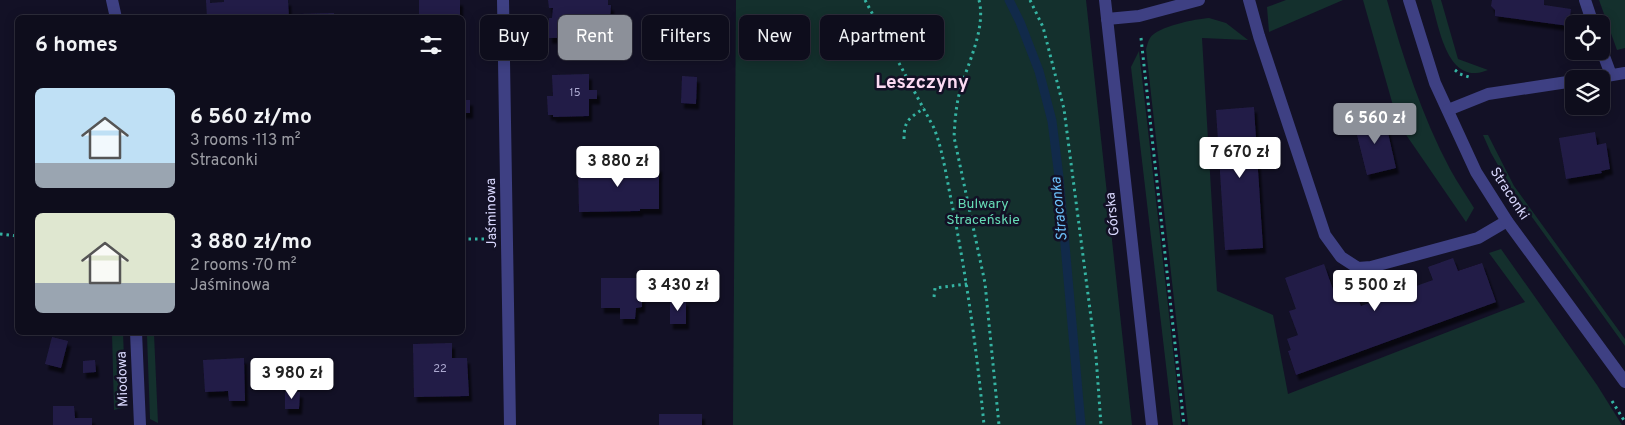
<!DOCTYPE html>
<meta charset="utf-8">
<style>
:root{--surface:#0e0d1c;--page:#171625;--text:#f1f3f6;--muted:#9b9ca3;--line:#2e2d3b;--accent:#8c9099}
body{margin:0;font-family:Overpass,sans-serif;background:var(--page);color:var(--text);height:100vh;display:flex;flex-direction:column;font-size:19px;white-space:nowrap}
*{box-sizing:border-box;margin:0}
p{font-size:16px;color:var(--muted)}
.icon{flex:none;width:28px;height:28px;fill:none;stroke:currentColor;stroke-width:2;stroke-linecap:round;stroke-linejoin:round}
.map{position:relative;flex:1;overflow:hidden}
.sheet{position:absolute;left:15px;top:15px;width:450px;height:320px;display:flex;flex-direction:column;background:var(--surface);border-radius:8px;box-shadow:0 2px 12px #0003,0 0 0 1px var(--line)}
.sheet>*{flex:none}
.banner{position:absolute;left:480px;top:15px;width:475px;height:45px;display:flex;gap:10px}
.fabs{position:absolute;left:1565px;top:15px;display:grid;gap:10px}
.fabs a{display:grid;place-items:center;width:45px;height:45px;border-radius:8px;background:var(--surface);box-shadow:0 2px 12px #0003,0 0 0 1px var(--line);font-size:25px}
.price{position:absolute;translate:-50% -42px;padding:0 11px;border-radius:5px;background:#fff;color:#222;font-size:16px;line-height:32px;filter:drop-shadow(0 1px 2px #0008)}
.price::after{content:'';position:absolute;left:50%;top:30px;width:15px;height:11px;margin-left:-8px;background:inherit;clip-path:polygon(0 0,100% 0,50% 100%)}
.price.selected{background:var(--accent);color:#fff}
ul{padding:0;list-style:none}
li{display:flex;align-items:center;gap:15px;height:125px;padding:0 20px}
li span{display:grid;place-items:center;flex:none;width:140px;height:100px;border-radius:8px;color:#555}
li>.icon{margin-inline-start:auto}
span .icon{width:60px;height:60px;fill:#fffc;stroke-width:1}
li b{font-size:21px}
h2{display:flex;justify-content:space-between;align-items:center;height:60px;padding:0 20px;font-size:21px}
.pill{padding:0 18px;border-radius:8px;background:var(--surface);box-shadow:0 2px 12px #0003,0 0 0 1px var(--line);font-size:18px;line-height:45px}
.pill.selected{background:var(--accent);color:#fff}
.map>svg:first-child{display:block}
.green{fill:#14302d}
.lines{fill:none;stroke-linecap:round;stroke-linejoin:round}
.stream{stroke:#112a4a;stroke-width:9}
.building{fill:#231d47;filter:url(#shadow)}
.path{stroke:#35b4a3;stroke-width:3;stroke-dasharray:2.5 4;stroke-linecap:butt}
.service{stroke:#3e4083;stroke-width:12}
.minor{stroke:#3e4083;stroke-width:12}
.tertiary{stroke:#3e4083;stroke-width:12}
.labels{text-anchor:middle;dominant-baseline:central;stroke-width:5;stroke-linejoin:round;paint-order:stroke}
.number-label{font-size:11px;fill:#aca9d0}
.street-label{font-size:14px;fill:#d9d8fd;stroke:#131126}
.park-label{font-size:14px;fill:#66dbb6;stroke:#131126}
.water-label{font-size:15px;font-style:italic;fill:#6bc0f8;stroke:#131126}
.district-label{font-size:19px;font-weight:bold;fill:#fddaf3;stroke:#131126}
</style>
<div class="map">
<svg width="1625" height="425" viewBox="0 0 1625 425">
<defs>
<filter id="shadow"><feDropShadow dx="3" dy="5.5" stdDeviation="1" flood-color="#0009"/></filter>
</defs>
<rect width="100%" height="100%" fill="#131126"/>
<g class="green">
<path d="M736,0h350l46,425h-399z"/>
<path d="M1286,0h57l-74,32 -2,-25z"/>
<path d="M1363,0h24c16,58 35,116 63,169 7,13 16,26 24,39l-8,14 -68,-99z"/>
<path d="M1431,0h10l17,59 30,11c-4,1 -8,3 -12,3 -31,2 -38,-51 -45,-73z"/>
<path d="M1599,0h26v48l-8,2z"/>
<path d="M1209,18l17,5 22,17 -46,-2 15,253 56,24 15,79 237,-92 -36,-49 12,-4 96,136 25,40h-434l-42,-376c1,-3 2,-8 4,-11 8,-12 46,-19 59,-20z"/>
<path d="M1139,51l37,325 5,49h-8l-42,-358z"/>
<path d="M1483,135h5l26,51 111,153v7l-114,-158 -20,-35z"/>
<path d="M112,333h11l3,74 -12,3z"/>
<path d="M154,334l4,89 -8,-4 -3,-84z"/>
</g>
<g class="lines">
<path class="stream" d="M1009,0l11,22 19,49 13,50 7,56 22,248"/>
</g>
<g class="building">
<path d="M206,0h4v3l14,-1v-2h64l1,18h-82z"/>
<rect x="419" y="0" width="41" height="18"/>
<path d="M548,0h60v5h3l-2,32 -60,1v-20h3l1,-10h-4z"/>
<path d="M1492,0h52v5l27,4 -2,17 -74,-10v-6l-4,-4z"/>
<path d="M334,13v5h-35l-1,-4z"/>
<path d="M589,74v16h8v9h-8v17l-36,1v-2h-5l-1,-19h6l-1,-21z"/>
<path d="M682,76l15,1 -1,27 -15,-1z"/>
<rect x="462" y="100" width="8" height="13"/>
<path d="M1254,107l9,141 -38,2 -9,-140z"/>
<path d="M1384,115l12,53 -29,7 -13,-52z"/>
<path d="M1595,132l2,13 9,-2 4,26 -9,2 1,2 -36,6 -7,-41z"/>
<path d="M639,165v2l20,-1v43h-19v2l-61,1 -1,-46z"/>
<path d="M1453,258l5,13 24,-8 14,39 -200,73 -8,-24 3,-1 -4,-11 11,-4 -9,-24 7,-2 -11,-31 39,-14 11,31 14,-6 4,9 4,-2 4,10 72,-26 -5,-13z"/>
<path d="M601,278h41v29l-6,1 -1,11h-15v-11h-19z"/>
<rect x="670" y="300" width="16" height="24"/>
<path d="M52,337l16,4 -7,27 -16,-4z"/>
<path d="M452,343v15h15l2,38 -55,1 -1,-53z"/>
<path d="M244,358l1,43h-16l-1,-10 -23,1 -2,-32z"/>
<path d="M95,360l1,12 -13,1v-12z"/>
<path d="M285,392h15l-1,17h-14z"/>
<path d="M53,406h21l1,12h17v7h-39z"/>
<rect x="659" y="414" width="43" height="11"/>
</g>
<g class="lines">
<g class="path">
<path d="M865,0l69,128c10,26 13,54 19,81 14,72 24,143 31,216"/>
<path d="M979,0c7,27 -10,61 -18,87 -5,17 -6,33 -7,50l31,146 14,142"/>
<path d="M1030,0l13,27 21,82 32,247 5,69"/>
<path d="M1141,38l43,387"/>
<path d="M1455,70l5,4 9,3"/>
<path d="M904,139c0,-19 5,-20 20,-31"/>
<path d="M0,234l18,2"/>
<path d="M462,239h22"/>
<path d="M934,297l1,-9 32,-4"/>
<path d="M1612,401l13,21"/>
</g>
<path class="service" d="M1249,0l10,36 66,199 16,22 17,11 13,-1 107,-29 29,-17"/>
<g class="minor">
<path d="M112,0l4,18"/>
<path d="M503,0l7,425"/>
<path d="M1409,0l26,83 41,89 31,49 118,161"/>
<path d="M1585,0l8,24"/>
<path d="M1107,19l32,-3 60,-16"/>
<path d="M1601,48l10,27"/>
<path d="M1589,79l36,-6"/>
<path d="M1448,110l40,-16 86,-13"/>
<path d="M136,332l4,93"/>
</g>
<path class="tertiary" d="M1105,0l47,425"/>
</g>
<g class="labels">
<g class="number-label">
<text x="575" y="93">15</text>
<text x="440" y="369">22</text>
</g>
<g class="street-label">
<text transform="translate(1509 194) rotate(57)">Straconki</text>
<text transform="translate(492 213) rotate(-91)">Jaśminowa</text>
<text transform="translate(1113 214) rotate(-96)">Górska</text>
<text transform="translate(123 379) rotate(-92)">Miodowa</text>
</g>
<g class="park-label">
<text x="983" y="204">Bulwary<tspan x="983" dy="16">Straceńskie</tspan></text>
</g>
<g class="water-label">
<text transform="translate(1060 209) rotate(-96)">Straconka</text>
</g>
<g class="district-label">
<text x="922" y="83">Leszczyny</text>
</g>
</g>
</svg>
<div class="fabs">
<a><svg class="icon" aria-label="locate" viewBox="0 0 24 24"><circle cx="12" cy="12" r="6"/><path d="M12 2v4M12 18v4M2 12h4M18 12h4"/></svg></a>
<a><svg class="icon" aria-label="layers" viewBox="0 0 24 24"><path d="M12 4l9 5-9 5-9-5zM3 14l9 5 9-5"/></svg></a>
</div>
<b class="price selected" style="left:1375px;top:145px">6 560 zł</b>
<b class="price" style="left:1240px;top:179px">7 670 zł</b>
<b class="price" style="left:618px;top:188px">3 880 zł</b>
<b class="price" style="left:678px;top:312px">3 430 zł</b>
<b class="price" style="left:1375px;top:312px">5 500 zł</b>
<b class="price" style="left:292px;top:400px">3 980 zł</b>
<div class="banner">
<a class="pill">Buy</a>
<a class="pill selected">Rent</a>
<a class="pill">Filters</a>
<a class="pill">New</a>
<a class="pill">Apartment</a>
</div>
<section class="sheet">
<h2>6 homes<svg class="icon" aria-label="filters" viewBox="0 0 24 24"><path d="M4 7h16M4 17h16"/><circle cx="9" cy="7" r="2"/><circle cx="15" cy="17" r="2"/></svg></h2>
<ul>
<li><span style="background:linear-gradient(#bfe0f5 75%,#9aa5b1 0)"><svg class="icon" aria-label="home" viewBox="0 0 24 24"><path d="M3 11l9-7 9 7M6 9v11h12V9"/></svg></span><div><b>6 560 zł/mo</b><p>3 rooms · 113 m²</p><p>Straconki</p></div></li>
<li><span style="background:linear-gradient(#dfe7d0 70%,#9aa5b1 0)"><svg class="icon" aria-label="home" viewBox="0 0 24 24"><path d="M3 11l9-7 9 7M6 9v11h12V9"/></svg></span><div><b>3 880 zł/mo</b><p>2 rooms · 70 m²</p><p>Jaśminowa</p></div></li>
</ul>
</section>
</div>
